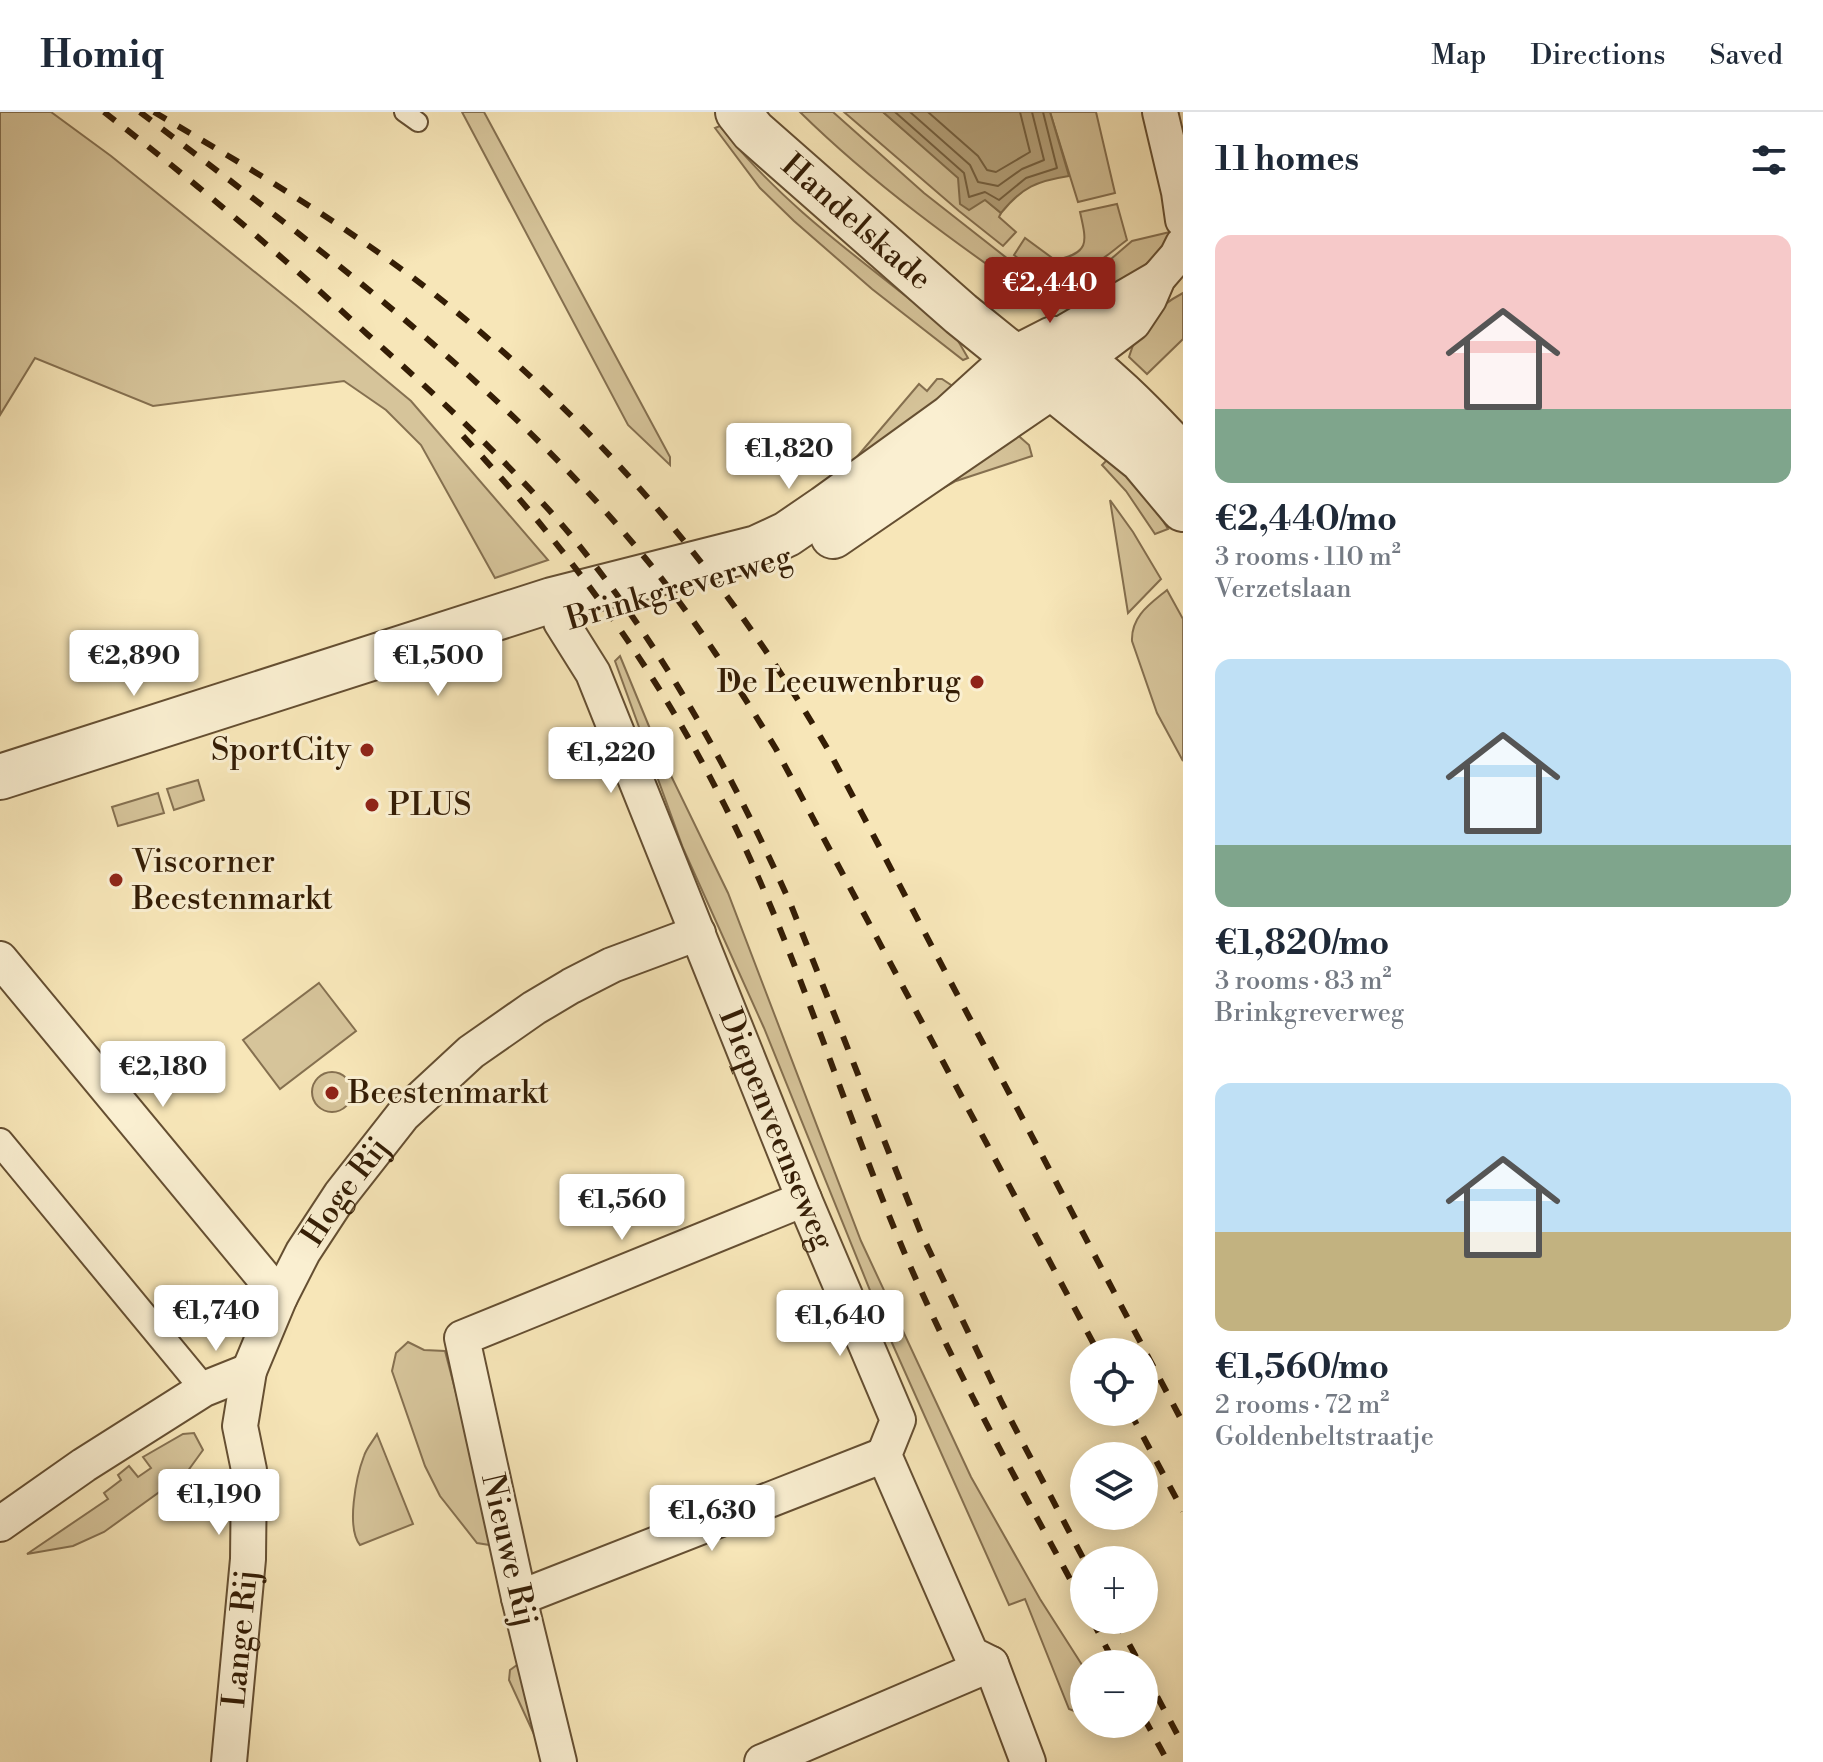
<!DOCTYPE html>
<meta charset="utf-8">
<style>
:root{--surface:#fff;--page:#f2f2f3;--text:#1f2937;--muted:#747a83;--line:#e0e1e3;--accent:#8f2418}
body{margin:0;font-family:"Libre Bodoni",serif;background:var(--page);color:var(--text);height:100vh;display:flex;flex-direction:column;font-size:30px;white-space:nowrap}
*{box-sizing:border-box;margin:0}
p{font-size:26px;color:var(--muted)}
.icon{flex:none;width:44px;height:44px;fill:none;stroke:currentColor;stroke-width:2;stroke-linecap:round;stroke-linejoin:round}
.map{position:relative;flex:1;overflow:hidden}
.details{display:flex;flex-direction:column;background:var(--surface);width:640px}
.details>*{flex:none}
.buttons{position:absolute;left:1070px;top:1226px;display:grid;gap:16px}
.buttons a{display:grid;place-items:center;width:88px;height:88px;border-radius:50%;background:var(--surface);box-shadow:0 4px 20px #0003;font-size:40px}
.price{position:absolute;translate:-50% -68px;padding:0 18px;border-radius:8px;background:#fff;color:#222;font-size:26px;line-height:52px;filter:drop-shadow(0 2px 4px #0008)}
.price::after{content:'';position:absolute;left:50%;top:48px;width:24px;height:18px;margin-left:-12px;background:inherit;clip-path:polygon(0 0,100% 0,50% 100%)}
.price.on{background:var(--accent);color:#fff}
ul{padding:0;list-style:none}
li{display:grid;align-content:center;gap:16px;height:424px;padding:0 32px}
li span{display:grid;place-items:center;height:248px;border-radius:16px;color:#555}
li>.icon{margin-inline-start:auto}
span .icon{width:144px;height:144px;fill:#fffc;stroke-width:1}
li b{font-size:34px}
h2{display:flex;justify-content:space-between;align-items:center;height:96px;padding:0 32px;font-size:34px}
header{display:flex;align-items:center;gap:48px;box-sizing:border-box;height:112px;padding:0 40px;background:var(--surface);border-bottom:2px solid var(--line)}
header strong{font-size:38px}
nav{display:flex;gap:44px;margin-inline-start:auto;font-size:28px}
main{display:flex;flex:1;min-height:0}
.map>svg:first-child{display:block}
.green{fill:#d6c49a;stroke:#857050;stroke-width:2}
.water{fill:#b5a27b;stroke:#816d4c;stroke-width:2}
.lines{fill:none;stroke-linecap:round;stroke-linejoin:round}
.shore{stroke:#746040;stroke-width:2}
.service-casing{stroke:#654f32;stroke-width:22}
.pedestrian-casing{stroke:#654f32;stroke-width:30}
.minor-casing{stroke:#654f32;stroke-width:38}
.tertiary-casing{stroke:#654f32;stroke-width:48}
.service{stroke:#faefd1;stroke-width:18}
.pedestrian{stroke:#faefd1;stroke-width:26}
.minor{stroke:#faefd1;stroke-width:34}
.tertiary{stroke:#faefd1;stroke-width:44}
.rail{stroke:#341d05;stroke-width:6;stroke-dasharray:14 14;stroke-linecap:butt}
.poi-dot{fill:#8f2418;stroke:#faefd1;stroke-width:3}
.labels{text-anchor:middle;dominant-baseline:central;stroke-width:6;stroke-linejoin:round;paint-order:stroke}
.street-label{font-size:32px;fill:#341d05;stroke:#faefd1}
.poi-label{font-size:32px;fill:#341d05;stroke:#faefd1;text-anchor:start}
</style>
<header>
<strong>Homiq</strong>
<nav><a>Map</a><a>Directions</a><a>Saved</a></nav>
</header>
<main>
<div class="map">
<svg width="1183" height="1650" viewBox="0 0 1183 1650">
<rect width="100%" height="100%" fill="#f7e6b8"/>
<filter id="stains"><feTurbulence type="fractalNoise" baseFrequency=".0025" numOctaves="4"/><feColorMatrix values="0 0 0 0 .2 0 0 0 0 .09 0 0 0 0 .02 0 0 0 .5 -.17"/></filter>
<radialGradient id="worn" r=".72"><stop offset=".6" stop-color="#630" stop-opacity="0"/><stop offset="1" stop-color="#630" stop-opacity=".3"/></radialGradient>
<g class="green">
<path d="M0,0h51l60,44 186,150 114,95 137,159 -53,18 -74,-133 -35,-35 -42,-29 -191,25 -118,-48 -35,57z"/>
<path d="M462,0h22l186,345v8l-42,-40z"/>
<path d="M800,0h33l91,81 112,88 28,3 26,-7 42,-36 38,-9 -7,17 -17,16 -68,44 -17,-1 -19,-5c-84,-58 -169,-119 -242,-191z"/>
<path d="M844,0h39l118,101 -2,4 17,15 -13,14 -44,-35z"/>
<path d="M1050,0h46l19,81 -37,9z"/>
<path d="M720,14c61,79 147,138 225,201l12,12 11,19 -5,2 -91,-71 -78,-68 -34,-33 -45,-60z"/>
<path d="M1117,92l10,36c-27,20 -51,46 -87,35 -9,-3 -18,-14 -26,-20l11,-17 30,22c35,-7 32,-17 25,-48z"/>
<path d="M1183,181v46l-36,35 -18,-17c8,-29 27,-50 54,-64z"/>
<path d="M937,267h5l21,14 -119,79 75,-88 8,7z"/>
<path d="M1013,319l16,14 3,11 -76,25 -25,14z"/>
<path d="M1116,339l11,10 41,68 -13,5 -29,-43 -24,-26z"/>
<path d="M1110,388l23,32 28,47 -33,34z"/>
<path d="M1167,478l16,29v142l-26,-48 -25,-72c-1,-25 18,-37 35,-51z"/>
<path d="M620,544l40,97 68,140 133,348 110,236 69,122 44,69v47l-15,-6 -44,-110 -16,6 -125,-280 -120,-297 -81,-180 -68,-187z"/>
<path d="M198,668l6,20 -30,10 -7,-21z"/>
<path d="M158,681l6,20 -46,13 -6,-19z"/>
<path d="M319,871l37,48 -76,58 -37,-49z"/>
<circle cx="332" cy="980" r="20"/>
<path d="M408,1230l16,8 21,1 51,195 -19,-3 -37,-47 -15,-30 -33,-95 4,-18z"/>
<path d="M194,1321l9,17 -16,22 -83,60 -31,14 -46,8 81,-55 -4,-6 17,-13 -3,-5 11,-9 9,11 13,-9 -8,-11 40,-23z"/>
<path d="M377,1322l36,90 -53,21c-14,-17 -4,-68 4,-89 2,-7 9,-15 13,-22z"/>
<path d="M517,1553h6l21,91 -35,-76 1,-10z"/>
</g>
<path class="water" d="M883,0h167l19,64c-32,5 -47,11 -68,37l-16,-13 -16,10 -9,-6 -2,-26z"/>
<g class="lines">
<g class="shore">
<path d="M895,0l69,61 5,24 16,-5 14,8 27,-22 31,-10 -14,-56"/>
<path d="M910,0l60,53 8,17 20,4 24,-17 22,-9 -12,-48"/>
<path d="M928,0l50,44 9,14 9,2 34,-20 -10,-40"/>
</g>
<g class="service-casing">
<path id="service" d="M404,0l14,10"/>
</g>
<g class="pedestrian-casing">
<path id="pedestrian" d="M0,1030l204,247"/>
</g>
<g class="minor-casing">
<g id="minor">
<path d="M1160,0l19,80 4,28"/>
<path d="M1053,227l105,-61"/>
<path d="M1084,248l49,-37 16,-24 9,-21 19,-22 6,-12"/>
<path id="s1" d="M561,510l32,51 211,526 94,221 -14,35 87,199 20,10 37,98"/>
<path d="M0,847l280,338"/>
<path d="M0,1412l84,-59 120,-76 45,-18"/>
<path d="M519,1486l365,-143"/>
<path id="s2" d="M229,1650l19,-203 1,-89 -9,-44 9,-55 31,-74 23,-45 38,-58 62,-79 68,-63 63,-44 37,-22 41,-21 86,-32"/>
<path d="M559,1650l-40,-164 -57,-260 342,-139"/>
<path d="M762,1650l229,-98"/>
</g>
</g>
<g class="tertiary-casing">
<g id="tertiary">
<path id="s3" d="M738,0l15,19 208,183 181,146 41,49"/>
<path d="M833,424l219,-150 32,-26"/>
<path d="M0,665l552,-177 205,-52 30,-14 38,-26 126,-91 65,-59 37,-19c49,33 89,74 130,118"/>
</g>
</g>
<use href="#service" class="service"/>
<use href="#pedestrian" class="pedestrian"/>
<use href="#minor" class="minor"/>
<use href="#tertiary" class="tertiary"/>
<g class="rail">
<path d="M104,0c91,70 178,144 263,222 71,63 141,127 202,199 93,112 163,240 222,372l129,326 82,172 82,157"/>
<path d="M140,0c175,133 367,276 506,447 49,60 90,124 130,190l322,603"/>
<path d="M154,0c99,58 199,117 289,189 157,126 286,278 387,452l353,670"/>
<path d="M463,324c105,112 193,233 262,370 71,142 116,296 177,441 52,124 119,240 182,358"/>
<path d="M1130,1300l53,99"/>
<path d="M1092,1508l23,44"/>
<path d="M1116,1508l24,44"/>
<path d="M1144,1560l39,73"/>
<path d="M1144,1606l24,44"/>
</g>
</g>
<g class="poi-dot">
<circle cx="977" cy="570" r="8"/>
<circle cx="367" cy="638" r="8"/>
<circle cx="372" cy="693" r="8"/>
<circle cx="116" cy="768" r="8"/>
<circle cx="332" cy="981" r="8"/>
</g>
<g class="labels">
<g class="street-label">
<text stroke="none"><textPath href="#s3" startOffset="162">Handelskade</textPath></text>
<text transform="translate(679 476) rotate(-16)">Brinkgreverweg</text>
<text stroke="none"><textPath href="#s1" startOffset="552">Diepenveenseweg</textPath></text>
<text stroke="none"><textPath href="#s2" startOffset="598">Hoge Rij</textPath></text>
<text transform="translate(509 1438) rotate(77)">Nieuwe Rij</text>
<text stroke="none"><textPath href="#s2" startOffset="124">Lange Rij</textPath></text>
</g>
<g class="poi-label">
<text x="961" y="570" text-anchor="end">De Leeuwenbrug</text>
<text x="351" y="638" text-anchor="end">SportCity</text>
<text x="388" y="693">PLUS</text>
<text x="132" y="750">Viscorner<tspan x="132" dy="37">Beestenmarkt</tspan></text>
<text x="348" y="981">Beestenmarkt</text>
</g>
</g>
<rect width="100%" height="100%" filter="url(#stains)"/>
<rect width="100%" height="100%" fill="url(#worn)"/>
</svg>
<div class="buttons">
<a><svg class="icon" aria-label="locate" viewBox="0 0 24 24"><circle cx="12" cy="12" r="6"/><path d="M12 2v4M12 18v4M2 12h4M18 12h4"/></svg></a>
<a><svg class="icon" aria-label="layers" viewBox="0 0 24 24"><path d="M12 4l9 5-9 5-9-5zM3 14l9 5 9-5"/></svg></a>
<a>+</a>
<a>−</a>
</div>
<b class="price on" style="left:1050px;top:213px">€2,440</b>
<b class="price" style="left:789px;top:379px">€1,820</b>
<b class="price" style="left:134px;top:586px">€2,890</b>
<b class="price" style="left:438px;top:586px">€1,500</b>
<b class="price" style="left:611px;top:683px">€1,220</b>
<b class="price" style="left:163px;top:997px">€2,180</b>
<b class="price" style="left:622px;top:1130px">€1,560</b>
<b class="price" style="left:216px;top:1241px">€1,740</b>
<b class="price" style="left:840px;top:1246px">€1,640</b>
<b class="price" style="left:219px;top:1425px">€1,190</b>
<b class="price" style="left:712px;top:1441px">€1,630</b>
</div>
<section class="details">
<h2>11 homes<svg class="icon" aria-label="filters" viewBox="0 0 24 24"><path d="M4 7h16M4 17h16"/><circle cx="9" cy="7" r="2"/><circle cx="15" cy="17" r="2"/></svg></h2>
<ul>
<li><span style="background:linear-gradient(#f6c9c9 70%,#7fa58c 0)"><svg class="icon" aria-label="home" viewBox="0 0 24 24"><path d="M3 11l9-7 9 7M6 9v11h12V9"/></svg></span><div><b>€2,440/mo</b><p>3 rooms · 110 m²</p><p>Verzetslaan</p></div></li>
<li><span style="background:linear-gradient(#bfe0f5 75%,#7fa58c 0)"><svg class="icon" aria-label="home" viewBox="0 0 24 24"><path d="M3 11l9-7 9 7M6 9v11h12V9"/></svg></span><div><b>€1,820/mo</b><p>3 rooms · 83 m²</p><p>Brinkgreverweg</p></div></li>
<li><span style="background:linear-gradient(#bfe0f5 60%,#c2b280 0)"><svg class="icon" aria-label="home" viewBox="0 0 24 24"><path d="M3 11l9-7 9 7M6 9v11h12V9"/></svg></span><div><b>€1,560/mo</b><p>2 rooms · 72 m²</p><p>Goldenbeltstraatje</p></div></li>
</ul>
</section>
</main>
